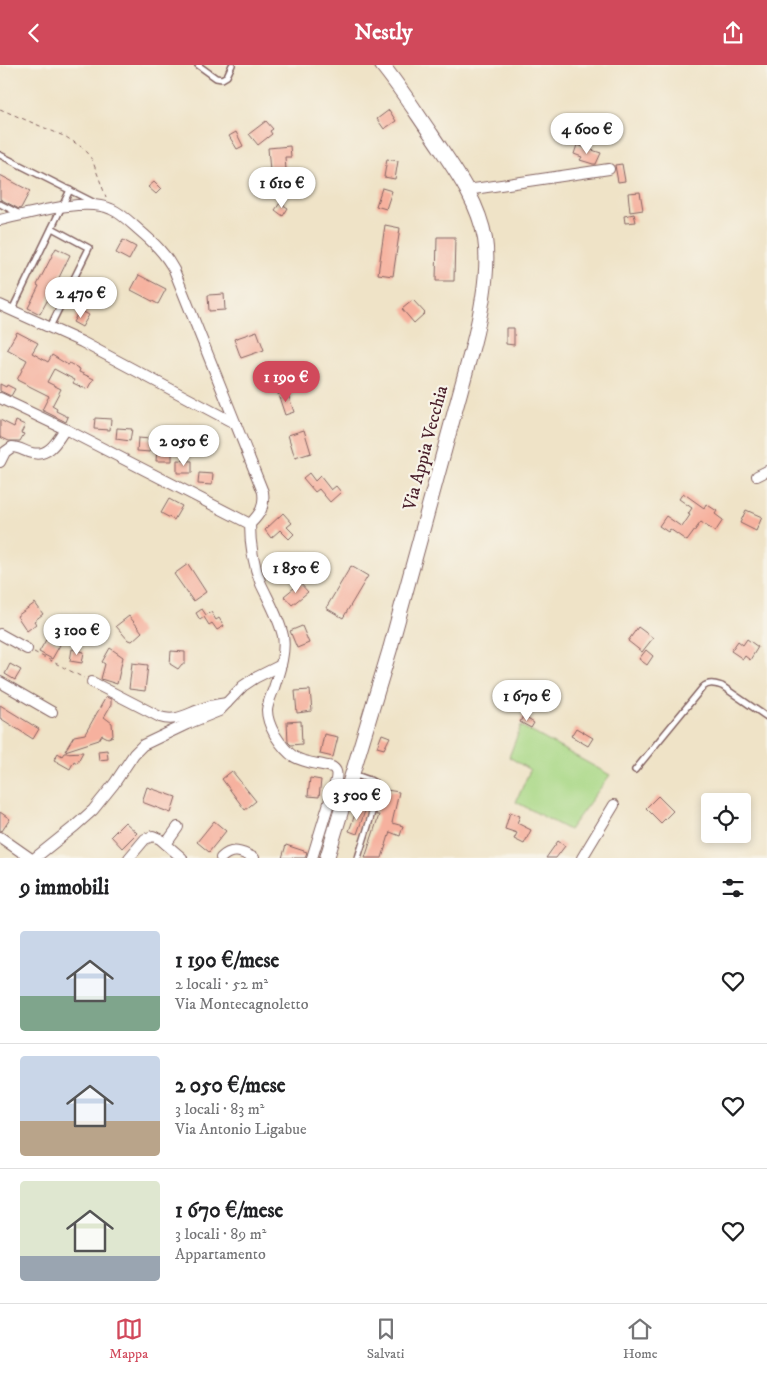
<!DOCTYPE html>
<html lang="it">
<meta charset="utf-8">
<style>
:root{--surface:#fff;--page:#f2f2f2;--text:#202124;--muted:#757577;--line:#e0e0e0;--accent:#d1495b}
body{margin:0;font-family:"IM FELL DW Pica",serif;background:var(--page);color:var(--text);height:100vh;display:flex;flex-direction:column;font-size:19px;white-space:nowrap}
*{box-sizing:border-box;margin:0}
p{font-size:16px;color:var(--muted)}
.icon{flex:none;width:28px;height:28px;fill:none;stroke:currentColor;stroke-width:2;stroke-linecap:round;stroke-linejoin:round}
.map{position:relative;height:793px;overflow:hidden}
.sheet{display:flex;flex-direction:column;background:var(--surface);flex:1}
.sheet>*{flex:none}
.tools{position:absolute;left:701px;top:728px;display:grid;gap:10px}
.tools a{display:grid;place-items:center;width:50px;height:50px;border-radius:5px;background:var(--surface);box-shadow:0 2px 8px #0003;font-size:25px}
.price{position:absolute;translate:-50% -42px;padding:0 11px;border-radius:18px;background:#fff;color:#222;font-size:16px;line-height:32px;filter:drop-shadow(0 1px 2px #0008)}
.price::after{content:'';position:absolute;left:50%;top:30px;width:15px;height:11px;margin-left:-8px;background:inherit;clip-path:polygon(0 0,100% 0,50% 100%)}
.price.selected{background:var(--accent);color:#fff}
ul{padding:0;list-style:none}
li{display:flex;align-items:center;gap:15px;height:125px;padding:0 20px}
li+li{border-top:1px solid var(--line)}
li span{display:grid;place-items:center;flex:none;width:140px;height:100px;border-radius:5px;color:#555}
li>.icon{margin-inline-start:auto}
span .icon{width:60px;height:60px;fill:#fffc;stroke-width:1}
li b{font-size:21px}
h2{display:flex;justify-content:space-between;align-items:center;height:60px;padding:0 20px;font-size:21px}
header{display:flex;justify-content:space-between;align-items:center;height:65px;padding:0 20px;background:var(--accent);color:#fff;font-size:22px;font-weight:700}
.dock{display:flex;justify-content:space-around;align-items:center;height:70px;border-top:1px solid var(--line);background:var(--surface);font-size:14px;color:var(--muted)}
.dock a{display:grid;justify-items:center;gap:2px}
.dock .selected{color:var(--accent)}
.map>svg:first-child{display:block}
.green{fill:#a9d886;stroke:#7a7c58}
.building{fill:#f6b19e}
.lines{fill:none;stroke-linecap:round;stroke-linejoin:round}
.lane-casing{stroke:#846462;stroke-width:8}
.street-casing{stroke:#846462;stroke-width:12}
.secondary-casing{stroke:#846462;stroke-width:16}
.path{stroke:#846462;stroke-width:1;stroke-dasharray:4 4;stroke-linecap:butt}
.lane{stroke:#fff;stroke-width:5}
.street{stroke:#fff;stroke-width:10}
.secondary{stroke:#fff;stroke-width:14}
.labels{text-anchor:middle;dominant-baseline:central;stroke-width:4.5;stroke-linejoin:round;paint-order:stroke}
.street-label{font-size:18px;fill:#4a1f2b;stroke:#f7f3e8}
</style>
<header><svg class="icon" aria-label="back" viewBox="0 0 24 24"><path d="M15 5l-7 7 7 7"/></svg>Nestly<svg class="icon" aria-label="share" viewBox="0 0 24 24"><path d="M12 15V3M7 8l5-5 5 5M5 13v7h14v-7"/></svg></header>
<div class="map">
<svg width="767" height="793" viewBox="0 0 767 793">
<rect width="100%" height="100%" fill="#f7f3e8"/>
<filter id="ink" filterUnits="userSpaceOnUse"><feTurbulence type="fractalNoise" baseFrequency=".02" numOctaves="2"/><feDisplacementMap in="SourceGraphic" scale="10" xChannelSelector="R" yChannelSelector="G"/><feConvolveMatrix kernelMatrix="1 2 1 2 8 2 1 2 1" color-interpolation-filters="sRGB"/></filter>
<filter id="wash" filterUnits="userSpaceOnUse"><feTurbulence type="fractalNoise" baseFrequency=".0096" numOctaves="4" result="noise"/><feDisplacementMap in="SourceGraphic" scale="20" xChannelSelector="R" yChannelSelector="G"/><feGaussianBlur stdDeviation="1.12" result="paint"/><feColorMatrix in="noise" values="0 0 0 0 0 0 0 0 0 0 0 0 0 0 0 0 0 1.4 0 .05"/><feComposite in="paint" operator="in"/></filter>
<g filter="url(#wash)">
<rect width="100%" height="100%" fill="#efe3c7"/>
<path class="green" d="M521,661l89,49 -41,55 -53,-28 14,-32 -21,-13z"/>
<g id="blocks">
<g class="building">
<path d="M389,45l7,11 -12,8 -7,-10z"/>
<path d="M266,56l7,8 -3,2 2,3 -14,11 -9,-11z"/>
<path d="M236,67l7,14 -6,3 -8,-13z"/>
<path d="M577,80l24,8 -5,11h-3l-13,-4 2,-3 -8,-3z"/>
<path d="M290,81l1,11h-6l1,13 -16,1 -2,-23z"/>
<path d="M387,94l11,2 -3,18 -11,-2z"/>
<path d="M622,99l3,17 -7,1 -3,-17z"/>
<path d="M0,110l30,16 -9,17 -2,1 -19,-10z"/>
<path d="M154,117l7,7 -5,5 -8,-7z"/>
<path d="M382,123l10,3 -6,18 -10,-3z"/>
<path d="M640,127l3,18 -13,2 -2,-19z"/>
<path d="M280,138l8,5 -5,8 -8,-6z"/>
<path d="M634,149l2,8 -11,1 -1,-7z"/>
<path d="M385,160l15,3 -7,48 -15,-2z"/>
<path d="M437,172h18l-1,44h-18z"/>
<path d="M123,175l13,7 -7,13 -13,-7z"/>
<path d="M56,183l14,7 -18,37 -12,22 -12,-6 11,-22 -2,-1z"/>
<path d="M139,210l27,14 -8,15 -27,-14z"/>
<path d="M101,221l10,6 -7,14 -10,-6z"/>
<path d="M224,229l1,16 -16,1 -1,-16z"/>
<path d="M413,235l12,13 -11,10 -12,-14z"/>
<path d="M80,245l9,5 -7,12 -9,-5z"/>
<path d="M506,263h8v17l-8,-1z"/>
<path d="M257,266l7,19 -23,8 -7,-19z"/>
<path d="M17,267l21,11 -6,10 16,9 4,-7 16,10 1,-2 11,6 -1,3 15,7 -6,11 -15,-7 2,-3 -21,-11 -7,13 14,7 -9,17 5,3 -1,2 12,6 -2,5 -24,-12 7,-14 -32,-16 10,-20 -20,-11z"/>
<path d="M0,319l6,3 1,-2 8,4 -4,7 -11,-5z"/>
<path d="M287,326l7,21 -9,3 -7,-21z"/>
<path d="M95,353l16,1 -1,11 -16,-1z"/>
<path d="M0,355l14,7 2,-6 9,4 -4,8 3,1 -4,7h-11l-9,-4z"/>
<path d="M117,363l15,1 -2,12 -14,-2z"/>
<path d="M304,365l7,23 -16,5 -7,-23z"/>
<path d="M138,373l13,1 -1,13 -13,-1z"/>
<path d="M157,384h15v12h-16z"/>
<path d="M177,395l15,1v12h-15z"/>
<path d="M199,408l14,1 -1,11 -14,-1z"/>
<path d="M309,408l6,8 5,-5 11,14 5,-4 5,6 -11,10 -11,-13 -4,3 -12,-14z"/>
<path d="M683,428l21,15 2,-4 11,7 -2,3 8,6 -8,12 -14,-10 -14,19 -17,-12 -2,3 -9,-6 7,-10 16,11 8,-12 -2,-1 4,-6 -13,-9z"/>
<path d="M169,434l13,7 -8,14 -13,-7z"/>
<path d="M746,445l16,7 -6,14 -16,-8z"/>
<path d="M283,448l9,10 -5,4 7,7 -5,5 -9,-9 -9,8 -6,-8z"/>
<path d="M292,489l8,10 -15,13 -9,-11z"/>
<path d="M188,499l18,28 -13,9 -19,-27z"/>
<path d="M351,501l17,10 -25,42 -17,-10z"/>
<path d="M300,518l8,9 -16,13 -8,-9z"/>
<path d="M35,538l8,11 -9,7 2,3 -9,7 -10,-15z"/>
<path d="M202,544l4,6 5,-3 5,8 3,-2 5,8 -7,4 -5,-7 -3,2 -5,-8 -4,3 -4,-7z"/>
<path d="M129,551l13,16 -10,9 -4,-1 -12,-14z"/>
<path d="M302,561l7,17 -12,5 -7,-17z"/>
<path d="M638,562l15,11 -11,14 -14,-11z"/>
<path d="M47,573l13,7 -8,14 -13,-7z"/>
<path d="M747,574l11,8 -8,13 -5,-4 -2,3 -12,-8 7,-10 5,4z"/>
<path d="M110,583l13,9 -6,27 -16,-5 4,-15 -3,-2z"/>
<path d="M72,584l12,3 -2,11 -12,-2z"/>
<path d="M646,585l7,6 -6,9 -8,-6z"/>
<path d="M171,586l14,1v12h-3l-4,5 -8,-5z"/>
<path d="M132,598l16,2 -3,26 -16,-2z"/>
<path d="M10,599l11,6 -6,10 -10,-6z"/>
<path d="M310,625l2,21 -15,2 -2,-22z"/>
<path d="M106,632l5,2v6l-7,12 8,6 1,13 -5,2 -6,-3 -3,5 -34,11 9,-15 11,-2z"/>
<path d="M0,640l39,24 -6,10 -33,-21z"/>
<path d="M523,651l11,7 -3,5 -11,-6z"/>
<path d="M301,656l1,23 -11,1 -3,-3 -1,-20z"/>
<path d="M576,663l17,10 -5,8 -17,-10z"/>
<path d="M324,669l14,3 -5,20 -13,-3z"/>
<path d="M382,669l8,3 -6,12 -7,-2z"/>
<path d="M107,685l1,9 -9,1 -1,-9z"/>
<path d="M83,687l-6,11 -3,-2 -4,8 -16,-9 4,-7 4,3 2,-3z"/>
<path d="M232,706l24,30 -11,9 -23,-31z"/>
<path d="M310,713l11,2 -2,17 -11,-1z"/>
<path d="M147,722l29,10 -5,16 -29,-11z"/>
<path d="M380,724l19,3 -7,31 11,3 -3,10 -10,-4 -8,26h-17l14,-43h-3z"/>
<path d="M658,731l15,15 -12,12 -15,-15z"/>
<path d="M357,744l8,2 -8,23 -8,-3z"/>
<path d="M0,747l10,7 -8,12 -2,-1z"/>
<path d="M510,747l10,4 -3,7 14,7 -7,14 -10,-5 3,-6 -12,-4z"/>
<path d="M214,756l12,10 -17,21 -12,-10z"/>
<path d="M125,757l12,11 -15,15 -11,-12z"/>
<path d="M558,776l7,5 -9,12h-10z"/>
<path d="M286,780l21,7 -2,6h-23z"/>
</g>
</g>
</g>
<g filter="url(#ink)">
<use href="#blocks" fill-opacity="0" stroke="#846462" stroke-width="1"/>
<g class="lines">
<g class="lane-casing">
<g id="lane">
<path d="M198,0l18,13 6,1 5,-3 5,-11"/>
<path d="M0,90l93,47"/>
<path d="M0,139l20,10"/>
<path d="M12,245l58,-120"/>
<path d="M50,262l39,-79 -37,-20"/>
<path d="M635,705l68,-83c6,-5 12,-3 19,-1l45,31"/>
<path d="M353,709l17,6 5,3c4,17 -12,57 -17,75"/>
</g>
</g>
<g class="street-casing">
<g id="street">
<path d="M467,125l142,-21"/>
<path d="M0,155c29,-6 84,-23 111,-11 10,4 19,13 28,21 14,12 26,23 35,40l89,222c2,15 -3,22 -13,32 0,21 3,40 11,60 8,17 18,34 22,52 3,17 -4,36 -9,52 -3,8 -6,14 -7,22 0,9 4,18 8,25 18,29 27,25 57,32 5,3 5,7 4,13l-24,78"/>
<path d="M0,240l82,37 154,82"/>
<path d="M0,333l65,31"/>
<path d="M0,397l5,-10 7,-5c8,0 13,5 20,6 17,4 25,-12 33,-24l185,95"/>
<path d="M757,411l10,-5"/>
<path d="M0,569l27,15"/>
<path d="M0,617l52,30"/>
<path d="M92,617l68,35c15,5 25,-2 39,-7 9,-4 19,-6 28,-7"/>
<path d="M0,772l30,21"/>
<path d="M166,779l12,-17"/>
<path d="M35,793l40,-32 18,-16 21,-26 20,-30 9,-9 44,-21 32,-13 24,-25 12,-8 26,-13"/>
<path d="M129,793l16,-19 8,-3 7,3 22,19"/>
<path d="M221,793c11,-11 21,-6 33,0"/>
<path d="M582,793l32,-53"/>
</g>
</g>
<g class="secondary-casing">
<path id="secondary" d="M327,793l63,-209 83,-304c8,-32 17,-75 12,-106 -7,-40 -33,-73 -54,-105 -16,-23 -31,-47 -49,-69"/>
</g>
<g class="path">
<path d="M0,44l66,28 14,9 8,7 5,9 13,35"/>
<path d="M34,587l50,26"/>
</g>
<use href="#lane" class="lane"/>
<use href="#street" class="street"/>
<use href="#secondary" class="secondary"/>
</g>
</g>
<g class="labels">
<g class="street-label">
<text transform="translate(426 383) rotate(-75)">Via Appia Vecchia</text>
</g>
</g>
</svg>
<div class="tools">
<a><svg class="icon" aria-label="locate" viewBox="0 0 24 24"><circle cx="12" cy="12" r="6"/><path d="M12 2v4M12 18v4M2 12h4M18 12h4"/></svg></a>
</div>
<b class="price" style="left:587px;top:90px">4 600 €</b>
<b class="price" style="left:282px;top:144px">1 610 €</b>
<b class="price" style="left:81px;top:254px">2 470 €</b>
<b class="price selected" style="left:286px;top:338px">1 190 €</b>
<b class="price" style="left:184px;top:402px">2 050 €</b>
<b class="price" style="left:296px;top:529px">1 850 €</b>
<b class="price" style="left:77px;top:591px">3 100 €</b>
<b class="price" style="left:527px;top:657px">1 670 €</b>
<b class="price" style="left:357px;top:756px">3 500 €</b>
</div>
<section class="sheet">
<h2>9 immobili<svg class="icon" aria-label="filters" viewBox="0 0 24 24"><path d="M4 7h16M4 17h16"/><circle cx="9" cy="7" r="2"/><circle cx="15" cy="17" r="2"/></svg></h2>
<ul>
<li><span style="background:linear-gradient(#c9d6e8 65%,#7fa58c 0)"><svg class="icon" aria-label="home" viewBox="0 0 24 24"><path d="M3 11l9-7 9 7M6 9v11h12V9"/></svg></span><div><b>1 190 €/mese</b><p>2 locali · 52 m²</p><p>Via Montecagnoletto</p></div><svg class="icon" aria-label="heart" viewBox="0 0 24 24"><path d="M12 20l-8-8c-3-5 5-10 8-4 3-6 11-1 8 4z"/></svg></li>
<li><span style="background:linear-gradient(#c9d6e8 65%,#b9a48a 0)"><svg class="icon" aria-label="home" viewBox="0 0 24 24"><path d="M3 11l9-7 9 7M6 9v11h12V9"/></svg></span><div><b>2 050 €/mese</b><p>3 locali · 83 m²</p><p>Via Antonio Ligabue</p></div><svg class="icon" aria-label="heart" viewBox="0 0 24 24"><path d="M12 20l-8-8c-3-5 5-10 8-4 3-6 11-1 8 4z"/></svg></li>
<li><span style="background:linear-gradient(#dfe7d0 75%,#9aa5b1 0)"><svg class="icon" aria-label="home" viewBox="0 0 24 24"><path d="M3 11l9-7 9 7M6 9v11h12V9"/></svg></span><div><b>1 670 €/mese</b><p>3 locali · 89 m²</p><p>Appartamento</p></div><svg class="icon" aria-label="heart" viewBox="0 0 24 24"><path d="M12 20l-8-8c-3-5 5-10 8-4 3-6 11-1 8 4z"/></svg></li>
</ul>
</section>
<nav class="dock">
<a class="selected"><svg class="icon" aria-label="map" viewBox="0 0 24 24"><path d="M3 6l6-2 6 2 6-2v14l-6 2-6-2-6 2zM9 4v14M15 6v14"/></svg>Mappa</a>
<a><svg class="icon" aria-label="saved" viewBox="0 0 24 24"><path d="M7 4h10v16l-5-4-5 4z"/></svg>Salvati</a>
<a><svg class="icon" aria-label="home" viewBox="0 0 24 24"><path d="M3 11l9-7 9 7M6 9v11h12V9"/></svg>Home</a>
</nav>
